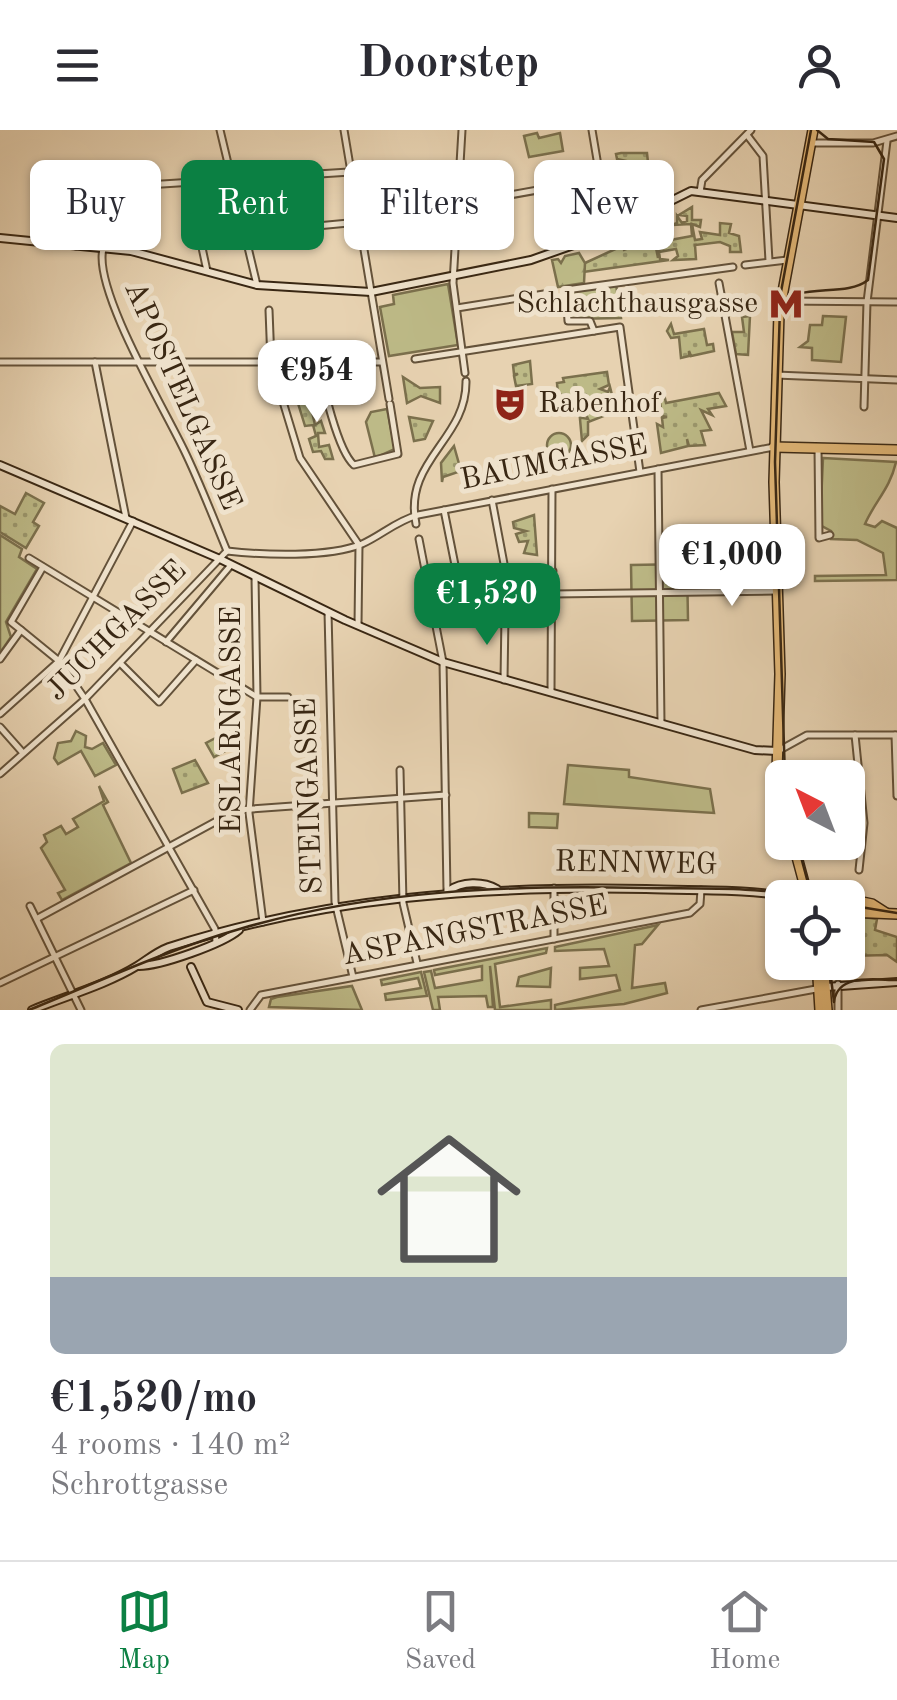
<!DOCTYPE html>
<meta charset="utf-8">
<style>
:root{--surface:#fff;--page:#f7f7f7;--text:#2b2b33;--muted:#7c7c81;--line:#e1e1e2;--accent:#0b8043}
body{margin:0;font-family:"Old Standard TT",serif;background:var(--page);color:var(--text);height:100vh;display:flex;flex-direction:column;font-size:38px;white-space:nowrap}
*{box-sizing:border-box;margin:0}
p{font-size:32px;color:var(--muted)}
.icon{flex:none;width:55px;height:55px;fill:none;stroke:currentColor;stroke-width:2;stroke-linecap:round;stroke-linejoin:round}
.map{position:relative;height:880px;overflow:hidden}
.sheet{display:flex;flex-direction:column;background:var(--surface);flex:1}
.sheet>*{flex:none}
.top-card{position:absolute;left:30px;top:30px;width:838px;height:90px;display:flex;gap:20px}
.needle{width:65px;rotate:318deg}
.fabs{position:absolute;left:765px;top:630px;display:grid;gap:20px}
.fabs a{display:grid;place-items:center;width:100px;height:100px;border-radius:15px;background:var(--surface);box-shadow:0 2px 8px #0004;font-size:50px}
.price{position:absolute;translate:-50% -85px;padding:0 22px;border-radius:20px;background:#fff;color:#222;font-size:32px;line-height:65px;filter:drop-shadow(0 2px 5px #0008)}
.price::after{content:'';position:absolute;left:50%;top:60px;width:30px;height:22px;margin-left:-15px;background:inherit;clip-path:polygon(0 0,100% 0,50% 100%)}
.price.selected{background:var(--accent);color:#fff}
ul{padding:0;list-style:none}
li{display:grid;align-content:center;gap:20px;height:530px;padding:0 50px}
li span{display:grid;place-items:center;height:310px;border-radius:15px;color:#555}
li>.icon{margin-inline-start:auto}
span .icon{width:180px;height:180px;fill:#fffc;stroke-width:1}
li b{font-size:42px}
.pill{padding:0 35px;border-radius:15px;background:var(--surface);box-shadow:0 2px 8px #0004;font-size:35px;line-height:90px}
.pill.selected{background:var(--accent);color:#fff}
header{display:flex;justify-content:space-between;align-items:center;height:130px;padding:0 50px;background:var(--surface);font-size:45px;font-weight:800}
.tab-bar{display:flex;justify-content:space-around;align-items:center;height:140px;border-top:2px solid var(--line);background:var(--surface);font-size:28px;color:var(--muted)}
.tab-bar a{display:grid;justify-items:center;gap:5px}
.tab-bar .selected{color:var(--accent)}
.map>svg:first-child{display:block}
.grass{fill:url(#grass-dots);stroke:#7b704d;stroke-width:2.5}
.forest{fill:url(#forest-firs);stroke:#7b704d;stroke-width:2.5}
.green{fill:#bdba87;stroke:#7b704d;stroke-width:2.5}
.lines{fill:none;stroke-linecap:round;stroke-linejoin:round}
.street-casing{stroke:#64523a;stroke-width:9}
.secondary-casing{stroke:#392713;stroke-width:10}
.primary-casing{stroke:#392713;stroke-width:12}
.street{stroke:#efe2cc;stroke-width:5}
.secondary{stroke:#efe2cc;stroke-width:6}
.primary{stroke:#e4b978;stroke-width:9}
.tram{stroke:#392713;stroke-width:2.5}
.labels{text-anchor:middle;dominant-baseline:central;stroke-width:10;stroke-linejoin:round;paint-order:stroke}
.poi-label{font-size:30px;fill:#392713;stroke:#efe2cc;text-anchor:end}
.street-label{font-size:30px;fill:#392713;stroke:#efe2cc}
</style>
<header><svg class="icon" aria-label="menu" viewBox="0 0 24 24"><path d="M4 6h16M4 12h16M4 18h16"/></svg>Doorstep<svg class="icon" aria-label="person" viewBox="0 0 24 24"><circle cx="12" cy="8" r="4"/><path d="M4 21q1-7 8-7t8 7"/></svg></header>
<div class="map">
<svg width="897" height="880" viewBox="0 0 897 880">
<defs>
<pattern id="grass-dots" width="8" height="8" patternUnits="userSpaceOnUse" patternTransform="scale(2.5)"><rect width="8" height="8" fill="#bdba87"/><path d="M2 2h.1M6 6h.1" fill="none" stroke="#9b976d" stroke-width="1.8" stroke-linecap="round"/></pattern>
<pattern id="forest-firs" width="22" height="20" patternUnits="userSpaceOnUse" patternTransform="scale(2.5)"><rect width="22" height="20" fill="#bdba87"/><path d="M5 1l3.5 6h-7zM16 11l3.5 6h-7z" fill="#9b976d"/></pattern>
</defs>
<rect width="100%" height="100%" fill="#e7d2b1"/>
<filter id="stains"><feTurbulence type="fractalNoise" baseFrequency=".002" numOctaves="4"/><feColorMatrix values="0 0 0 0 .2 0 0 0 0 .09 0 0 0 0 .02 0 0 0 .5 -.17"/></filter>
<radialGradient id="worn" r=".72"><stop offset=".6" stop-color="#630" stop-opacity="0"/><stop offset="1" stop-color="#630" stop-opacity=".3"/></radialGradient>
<g class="grass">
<path d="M621,23h26l2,19 -31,4 13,-14 -14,-3 -1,-5z"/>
<path d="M692,77v13h9l-1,7 -8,-3 3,16 7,-1 -2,-7 20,3v-12l11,1 -2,9 10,3 2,16h-11v-6l-10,-4 -25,3 1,14 -23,1 5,-4 -2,-7 -17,3 1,7 9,1 -86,12 2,-9 37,-17 2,4 27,-11 2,-6 5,25 -1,-8 7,-2 -2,-22 8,14 22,-4 -1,-12 -19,1 5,-2v-7l5,7 5,-2v-5l-8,-1z"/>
<path d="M750,186l-2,39 -12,-1 -4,-22h12l-2,-15z"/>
<path d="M671,194l3,10 30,-5 3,16 6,-1 1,7 -23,5 -2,-5v5l-8,2 -2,-21 -8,1 -4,-7z"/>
<path d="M530,231l2,23 -16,2 -2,-10 4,-2h-4l-1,-9z"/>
<path d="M607,242l2,13 -9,4 8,3 2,-5 2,8 -33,4 -21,-5 -1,-11 7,-1 -1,-4z"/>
<path d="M403,247l17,11 20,-1v16l-19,-7 -14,7z"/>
<path d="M302,256l6,13 5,-4 4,13 -6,-1 4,18 6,-4 4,12h-7l1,14 10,-2 4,14h-8l-4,-8 -8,1 -4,-13 7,-3 -3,-11 -8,1 -12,-39z"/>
<path d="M719,263l7,13 -18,3 4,6 -11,-5 10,20 -10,1 4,14 -16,1 -2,-7 1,7 -27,7 -4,-29 6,3 -1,-9 5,-1 -5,-1 -3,-21 5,-1 2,9z"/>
<path d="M612,267l2,15 -26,10v13l-6,6 -3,-33 -5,-2 4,-1 4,13 6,1 -6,-13 2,-5z"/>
<path d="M409,287l24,4 -8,18 -11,2z"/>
<path d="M454,316l7,25 -18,6 -1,5 -1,-19z"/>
<path d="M26,363l18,10 -11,19 6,4 -13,22 -26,-16v-26l15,8z"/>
<path d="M534,385l3,40 -13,-2 4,-12 -9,1 -3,-8 10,-3 -12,-3 -1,-6z"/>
<path d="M195,630l13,23 -26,10 -9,-24z"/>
<path d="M848,785l29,4 -2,11 22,7v25l-10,-7 -39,1z"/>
</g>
<path class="forest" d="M579,123l6,10 -1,20 -26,4 -6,-27 6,-1 3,4 4,-7z"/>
<g class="green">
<path d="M537,3l2,5 21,-5 3,18 -34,6 -5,-21z"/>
<path d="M448,154l10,61 -69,11 -9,-49 14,-3 -1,-9z"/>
<path d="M616,154l5,34 -52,1 -2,-27z"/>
<path d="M823,186l23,1 -5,45 -29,-2v-12l-12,-1 8,-6 2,-16h12z"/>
<path d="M387,279l8,40 -20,9 -9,-36 5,-10z"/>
<circle cx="559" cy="315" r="12"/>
<path d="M823,328l73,4c-6,27 -21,39 -31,62l10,3 7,-6 15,7v52l-82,1v-5l71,-1 -3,-22 -26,-13 -26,-1v-8l-11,-6z"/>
<path d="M0,405l22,14 -3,8 18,12 -31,53 5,15 -11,16z"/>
<path d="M687,434l1,56 -56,1 -1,-56z"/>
<path d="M477,445h24l3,34h-27z"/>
<path d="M235,598l7,14 -28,15 -8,-14z"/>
<path d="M76,601l10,5 -1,11 7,2 11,-6 13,22 -21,11 -14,-25 -23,13 -4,-6 4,-15 13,-2z"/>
<path d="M568,635l61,5v7l81,12 4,24 -150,-9z"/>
<path d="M99,656l9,16 -5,3 28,58 -69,37 -4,-7 7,-3 -24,-42 6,-6 -3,-7 17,-9 5,8 12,-7 -5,-8 31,-18z"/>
<path d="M529,683l29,1 -1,14 -28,-1z"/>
<path d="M658,795l-16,19 -7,1 -3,43 33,-5 2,10 -43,11 -69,6v-5l65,-15 -4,-15 -36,4v-11l29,-2 -5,-17 -49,2v-4z"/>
<path d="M547,818l-1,5 -51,11 5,43 51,-7v10h-56l-5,-44 3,41h-5l-2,-11 -48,1 2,13h-7l-9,-38 7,-1 4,17 47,-8v-14l-47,9 -1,-5z"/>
<path d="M551,838l-1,19 -33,-1 2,-9z"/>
<path d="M421,842l6,24 -41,4 -1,-6 36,-6 -3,-10 -36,7 -1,-5z"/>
<path d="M352,856l10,24 -93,-3 2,-8 6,-2z"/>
</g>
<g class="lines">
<g class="street-casing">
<g id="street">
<path d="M220,0l37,155"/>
<path d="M344,0l45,269"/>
<path d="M462,0l-9,153 12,90"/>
<path d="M592,0l17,101"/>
<path d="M747,5l16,21 6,105"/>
<path d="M811,13h62l24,-7"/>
<path d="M188,52l19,89"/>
<path d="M700,62l2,-12 49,-50"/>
<path d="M200,107l159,-15 240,-43"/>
<path d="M76,116l8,-57 375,-24"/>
<path d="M103,119c-10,40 61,159 81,201 16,33 29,67 43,101"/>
<path d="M745,135l42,-5"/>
<path d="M719,153l31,168"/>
<path d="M781,171l116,1"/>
<path d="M457,178l93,-15"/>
<path d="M269,180l2,52 29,96 59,87 -1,80"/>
<path d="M594,201l-4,-10h-22l-2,-31 167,-23"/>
<path d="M415,229l205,-32 20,145"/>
<path d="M0,232h271"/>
<path d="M95,232l31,156"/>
<path d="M303,232h79"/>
<path d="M320,232c2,23 18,89 34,103l44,-11 -8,-50"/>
<path d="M776,245l121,5"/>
<path d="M864,277l3,-105 20,-161"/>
<path d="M818,318l1,90 11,-3"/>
<path d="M658,339l3,254"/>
<path d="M492,370l13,69v30"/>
<path d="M444,380l12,60"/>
<path d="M416,394c-13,-64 51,-84 50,-143"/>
<path d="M419,409l24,123 4,229"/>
<path d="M227,421c36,4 101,7 135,-7 20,-9 34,-23 56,-29l356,-68"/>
<path d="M29,428l228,139h31"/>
<path d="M427,446l29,-6 97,1"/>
<path d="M255,447l2,120 -8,116 14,109"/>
<path d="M553,464l223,-3"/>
<path d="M328,482l7,290 18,75"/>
<path d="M434,484l119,3"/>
<path d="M472,485l1,-45"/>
<path d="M21,500l38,31 26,38 130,230 1,13"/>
<path d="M166,512l65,-77"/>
<path d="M0,529l21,-29 -10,-8 32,-55"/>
<path d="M121,534l38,38 37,-42"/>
<path d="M504,550l1,-65"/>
<path d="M551,561l1,-202"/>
<path d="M0,584l59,-53 74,-140"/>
<path d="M0,597l23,26"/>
<path d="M855,605l9,88 -5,47"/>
<path d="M895,605l2,61"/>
<path d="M778,621l29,-16h90"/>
<path d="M400,640l3,133 14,60"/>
<path d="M0,644l85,-75 142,-148"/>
<path d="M30,776l51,104"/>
<path d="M38,788l199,-108 209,-15"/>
<path d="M554,809v-51"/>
<path d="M0,853l194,-93"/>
<path d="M250,880l11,-15 429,-82 10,-9 1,-14"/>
<path d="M701,880l115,-21"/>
<path d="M838,880v-26"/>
</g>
</g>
<g class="secondary-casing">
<g id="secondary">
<path d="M0,108l131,13 126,34 114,7 160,-32 71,-25 89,-44 206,27"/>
<path d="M0,335l220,94 125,61 98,42 312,88 22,1"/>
<path d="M448,761c14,-10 35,-10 49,-2"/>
<path d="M774,762l31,-1"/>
<path d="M139,836c21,0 84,-22 100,-36"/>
<path d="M191,837l16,35 31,8"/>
<path d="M826,857l71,-5"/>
<path d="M32,880c34,-14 74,-25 105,-44 11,-7 19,-14 32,-19 156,-50 315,-61 477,-58 51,2 100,-1 150,9"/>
</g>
</g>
<g class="primary-casing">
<g id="primary">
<path d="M774,317l123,3"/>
<path d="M782,671l-5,-29 3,-98 -6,-192 5,-169 34,-183"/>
<path d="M793,712l15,56"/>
<path d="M807,761l34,7"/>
<path d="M848,769l24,5 14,9"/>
<path d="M848,782l49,2"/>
<path d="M817,832l3,48"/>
<path d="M823,832l4,48"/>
</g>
</g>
<use href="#street" class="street"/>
<use href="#secondary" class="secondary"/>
<use href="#primary" class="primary"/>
<g class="tram">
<path d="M778,178l33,-178"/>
<path d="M785,648l-10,-316 5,-154c14,-28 64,-9 88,-28l16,-121 -10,-17 -46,-3 -11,-9"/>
<path d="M797,712l15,56"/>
<path d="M848,775l49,8"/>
<path d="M829,832l5,40"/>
<path d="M834,871c5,-28 40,-21 63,-21"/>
<path d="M29,880c71,-29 140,-61 214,-82 131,-38 266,-43 401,-40 56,1 112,-2 167,10"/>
</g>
</g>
<defs>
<g id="metro-bare" transform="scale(2.7)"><path d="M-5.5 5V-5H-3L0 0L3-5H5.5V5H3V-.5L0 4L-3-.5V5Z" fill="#8f2418" stroke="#efe2cc" stroke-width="2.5" paint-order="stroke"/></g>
<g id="theatre-bare" transform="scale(2.7)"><path d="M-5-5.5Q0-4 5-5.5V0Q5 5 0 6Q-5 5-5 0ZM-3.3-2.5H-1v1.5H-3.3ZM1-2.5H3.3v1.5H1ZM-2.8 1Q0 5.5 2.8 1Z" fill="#8f2418" stroke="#efe2cc" stroke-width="2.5" paint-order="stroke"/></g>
</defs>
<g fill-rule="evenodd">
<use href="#metro-bare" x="786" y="174"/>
<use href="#theatre-bare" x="510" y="274"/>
</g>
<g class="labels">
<g class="poi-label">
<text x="758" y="174">Schlachthausgasse</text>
<text x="538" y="274" text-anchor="start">Rabenhof</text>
</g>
<g class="street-label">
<text transform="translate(182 266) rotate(66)">APOSTELGASSE</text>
<text transform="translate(554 333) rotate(-11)">BAUMGASSE</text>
<text transform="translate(117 501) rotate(-45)">JUCHGASSE</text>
<text transform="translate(232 590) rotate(-90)">ESLARNGASSE</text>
<text transform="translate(310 666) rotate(-92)">STEINGASSE</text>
<text transform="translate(636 734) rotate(1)">RENNWEG</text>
<text transform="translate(475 801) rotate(-11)">ASPANGSTRASSE</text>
</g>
</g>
<rect width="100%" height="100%" filter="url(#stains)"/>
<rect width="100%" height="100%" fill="url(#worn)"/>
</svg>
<div class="fabs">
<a><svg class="needle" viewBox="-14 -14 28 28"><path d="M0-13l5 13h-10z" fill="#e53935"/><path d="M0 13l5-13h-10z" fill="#7c7c81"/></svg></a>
<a><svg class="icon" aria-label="locate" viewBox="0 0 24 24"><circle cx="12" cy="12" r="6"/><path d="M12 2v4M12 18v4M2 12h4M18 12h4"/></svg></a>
</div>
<b class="price" style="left:317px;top:295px">€954</b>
<b class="price" style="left:732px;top:479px">€1,000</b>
<b class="price selected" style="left:487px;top:518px">€1,520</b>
<div class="top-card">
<a class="pill">Buy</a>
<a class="pill selected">Rent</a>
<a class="pill">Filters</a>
<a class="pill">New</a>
</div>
</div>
<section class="sheet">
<ul>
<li><span style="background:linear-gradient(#dfe7d0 75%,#9aa5b1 0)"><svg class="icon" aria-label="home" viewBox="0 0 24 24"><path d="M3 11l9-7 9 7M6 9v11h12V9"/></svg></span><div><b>€1,520/mo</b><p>4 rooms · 140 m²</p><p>Schrottgasse</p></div></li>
</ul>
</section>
<nav class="tab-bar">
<a class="selected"><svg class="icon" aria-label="map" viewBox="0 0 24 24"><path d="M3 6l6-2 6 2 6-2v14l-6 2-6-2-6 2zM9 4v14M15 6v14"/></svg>Map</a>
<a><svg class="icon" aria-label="saved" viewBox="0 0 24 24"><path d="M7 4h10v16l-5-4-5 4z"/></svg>Saved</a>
<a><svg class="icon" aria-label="home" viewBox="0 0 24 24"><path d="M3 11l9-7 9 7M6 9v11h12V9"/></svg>Home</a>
</nav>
